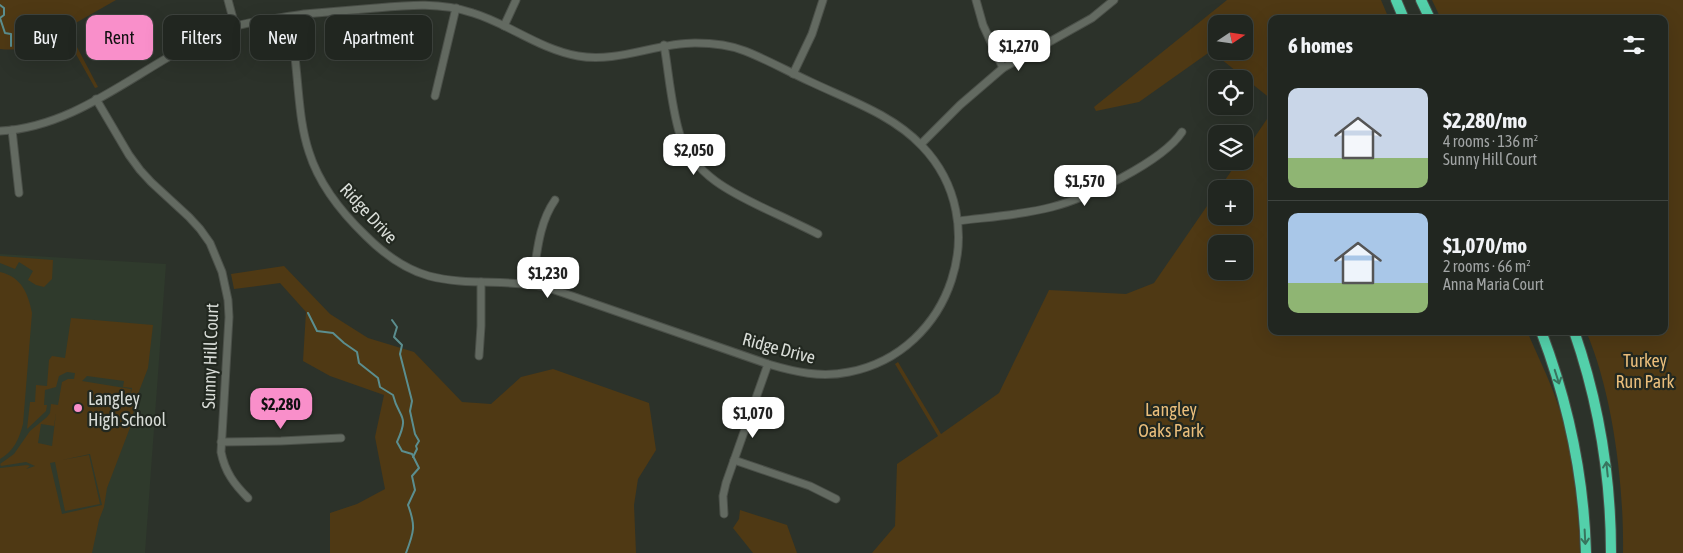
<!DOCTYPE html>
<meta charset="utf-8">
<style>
:root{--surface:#212620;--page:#292e29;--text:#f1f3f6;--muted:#a2a5a5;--line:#3e433e;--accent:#f98fca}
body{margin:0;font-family:"Asap Condensed",sans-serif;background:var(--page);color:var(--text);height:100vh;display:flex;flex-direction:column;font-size:19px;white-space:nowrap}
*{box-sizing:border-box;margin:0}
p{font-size:16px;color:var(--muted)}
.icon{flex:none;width:28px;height:28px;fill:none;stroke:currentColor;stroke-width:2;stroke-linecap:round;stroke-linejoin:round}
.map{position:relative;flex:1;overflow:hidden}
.drawer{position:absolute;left:1268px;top:15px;width:400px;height:320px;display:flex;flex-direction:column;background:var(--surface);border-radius:10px;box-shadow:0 5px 20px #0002,0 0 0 1px var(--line)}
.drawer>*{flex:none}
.banner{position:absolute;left:15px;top:15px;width:475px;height:45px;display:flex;gap:10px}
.needle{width:32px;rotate:77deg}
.controls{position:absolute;left:1208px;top:15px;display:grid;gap:10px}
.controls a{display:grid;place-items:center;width:45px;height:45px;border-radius:10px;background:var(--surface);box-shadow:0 5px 20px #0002,0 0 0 1px var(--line);font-size:25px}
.price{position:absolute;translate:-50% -42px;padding:0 11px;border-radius:10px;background:#fff;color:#222;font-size:16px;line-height:32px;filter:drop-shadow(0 1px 2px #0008)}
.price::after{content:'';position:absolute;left:50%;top:30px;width:15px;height:11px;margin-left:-8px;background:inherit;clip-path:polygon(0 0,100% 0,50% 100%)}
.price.active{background:var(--accent);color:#111}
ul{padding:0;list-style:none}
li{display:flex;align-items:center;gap:15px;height:125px;padding:0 20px}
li+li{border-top:1px solid var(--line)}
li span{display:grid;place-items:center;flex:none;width:140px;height:100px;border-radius:10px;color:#555}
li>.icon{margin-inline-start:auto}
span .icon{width:60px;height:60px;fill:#fffc;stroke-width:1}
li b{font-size:21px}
h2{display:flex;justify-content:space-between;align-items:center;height:60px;padding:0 20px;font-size:21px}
.chip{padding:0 18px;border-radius:10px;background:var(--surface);box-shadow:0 5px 20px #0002,0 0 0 1px var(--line);font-size:18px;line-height:45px}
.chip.active{background:var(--accent);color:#111}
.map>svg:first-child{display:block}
.built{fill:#2f3a2c}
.green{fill:#4f3914;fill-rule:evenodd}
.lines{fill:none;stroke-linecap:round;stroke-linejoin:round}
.stream{stroke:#5b8e8f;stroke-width:2}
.minor-casing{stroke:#4b5049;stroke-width:9}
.highway-casing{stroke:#4b5049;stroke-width:12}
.minor{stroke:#636a61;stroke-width:7}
.highway{stroke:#53d0aa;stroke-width:10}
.oneway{stroke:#38745e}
.poi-dot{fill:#f98fca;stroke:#222820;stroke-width:2}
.labels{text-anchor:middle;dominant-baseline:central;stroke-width:4.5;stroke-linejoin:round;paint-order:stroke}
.street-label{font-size:18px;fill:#d8dcd7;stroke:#222820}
.park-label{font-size:18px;fill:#eabe7b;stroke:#222820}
.poi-label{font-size:18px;fill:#d8dcd7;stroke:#222820;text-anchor:start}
</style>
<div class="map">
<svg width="1683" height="553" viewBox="0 0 1683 553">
<rect width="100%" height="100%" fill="#2c322a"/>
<path class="built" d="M0,254l166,10 -21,289h-145z"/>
<g class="green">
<path d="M0,0h116l-49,28 31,59 -3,1 -32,-57c-24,12 -35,21 -63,18z"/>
<path d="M1227,0h154l8,19h-118v80l-60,-48 -72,51 -43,9 -2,-4zM1216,24h28v27h-28z"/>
<path d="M1432,0h251v553h-60c1,-68 -10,-159 -37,-222h78v-312h-223z"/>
<path d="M1271,113v218h256c10,24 22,47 30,71 17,48 21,100 23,151h-708l23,-27 2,-62 41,-28 -43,-72 3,-2 43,72 58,-41 50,-103 77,4 28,-11 62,-90v23h28v-27h-25l19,-28h6v-8zM1216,244h28v27h-28z"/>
<path d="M0,256l53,4 -1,19 -8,8 -8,-2 -8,-5 5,-9 -14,-9 -4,7 -15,-6z"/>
<path d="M284,266l46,48 38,24 46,14 48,50 29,2 30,-27 32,-8 96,34 7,47 -18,29 -4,26 2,48h-306v-40l27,-9 28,-15 -10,-52 9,-42 -54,-19 -27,-15 3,-49 -26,-29 -46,6 -3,-15z"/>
<path d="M0,272c22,5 28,22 32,41l-9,111c-4,15 -9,27 -23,35z"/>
<path d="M71,318l82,7 -5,43 -12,31 -5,26 -24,63 -3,19 -5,13 -7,33h-92v-85l27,-3 3,1 -4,3 9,-3 -9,-4 -25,4 -1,-2 14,-10 16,-23 17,-14 3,-4 1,-9 7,1 4,-23 6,-3h6l1,-6 -8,-1 -8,4 -3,11 -11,3 -1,15h3l-1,6 -19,18 3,-27h5l1,-17 11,1 2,-26 3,-4 13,2zM87,376l37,5 -1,6 9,1 -5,24 4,-23 -49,-8zM56,413l-4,33 -14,-3 3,-19 13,2zM90,454l12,51 -40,9 -12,-51 5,-1 10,49 35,-7 -11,-49 -27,5z"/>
<path d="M740,510l47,15 10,28h-44l-20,-25 6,-9z"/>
</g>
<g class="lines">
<g class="stream">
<path d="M0,5l4,3v7l-4,3 5,15 6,1v12"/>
<path d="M308,313l9,18 16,2 11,10 13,9 2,11 19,15 2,9 13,8c6,25 17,18 4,47l5,9 10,3 7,14 -7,8 3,14 -7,15c8,21 6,27 -2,48"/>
<path d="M392,320l5,7 -3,10 8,8 -2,9 12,47 -2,10 5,23 4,7 -3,5 1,3 -4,8"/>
</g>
<g class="minor-casing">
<g id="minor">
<path d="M228,0l7,26"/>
<path d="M976,0l7,25 20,43"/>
<path d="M504,26l12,-26"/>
<path d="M664,45c5,29 7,61 16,90 14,41 54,59 90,76 17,8 32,15 48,23"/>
<path d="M793,74l19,-40 11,-34"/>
<path d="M435,96l21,-88"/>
<path d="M96,99l33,56 11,15 11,12 38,35 11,12 10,14 12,29 6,28 1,17 -8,135c4,20 13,32 27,46"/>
<path d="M12,130l7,63"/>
<path d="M0,131c82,-4 144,-69 218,-99 27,-11 57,-13 86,-18 24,-2 48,-4 72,-6 33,-3 65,-6 97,5 36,11 66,36 105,43 40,7 77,-13 117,-13 16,0 35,2 50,8 23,9 44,21 66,31 38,18 82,33 111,64 73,76 30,206 -73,226 -28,6 -54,0 -81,-8l-222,-77c-39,-8 -79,-1 -117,-11 -25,-7 -45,-22 -63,-40 -24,-23 -47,-52 -57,-84 -7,-21 -9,-43 -11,-64 -2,-24 -5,-48 -7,-72"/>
<path d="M921,144l39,-39 43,-37 89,-50 22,-18"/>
<path d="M958,221c31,-4 64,-6 94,-14 35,-9 111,-46 130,-75"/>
<path d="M532,284c5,-28 6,-60 23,-84"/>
<path d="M479,356l2,-30v-44"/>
<path d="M221,442l60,-1 60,-3"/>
<path d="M734,460l76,26 26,13"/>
<path d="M724,514l-1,-18 3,-13 42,-119"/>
</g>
</g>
<g class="highway-casing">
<g id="highway">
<path d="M1396,0l8,19"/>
<path d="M1421,0l9,19"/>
<path d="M1541,331c27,71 43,146 45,222"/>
<path d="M1574,331c25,72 37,146 37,222"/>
</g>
</g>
<use href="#minor" class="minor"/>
<use href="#highway" class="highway"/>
</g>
<defs><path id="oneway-shaft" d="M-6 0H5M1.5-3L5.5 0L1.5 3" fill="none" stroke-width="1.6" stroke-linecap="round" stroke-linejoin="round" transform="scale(1.25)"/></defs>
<g class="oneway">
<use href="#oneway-shaft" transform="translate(1557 377) rotate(72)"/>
<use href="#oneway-shaft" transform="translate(1607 469) rotate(-96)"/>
<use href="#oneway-shaft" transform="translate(1585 537) rotate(87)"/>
</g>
<circle class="poi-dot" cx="78" cy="408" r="5"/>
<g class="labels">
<g class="street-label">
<text transform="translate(369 213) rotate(47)">Ridge Drive</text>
<text transform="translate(779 348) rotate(15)">Ridge Drive</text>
<text transform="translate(210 356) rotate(-88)">Sunny Hill Court</text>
</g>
<g class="park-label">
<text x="1645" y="360">Turkey<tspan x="1645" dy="21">Run Park</tspan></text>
<text x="1171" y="409">Langley<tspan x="1171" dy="21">Oaks Park</tspan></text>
</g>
<g class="poi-label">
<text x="88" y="398">Langley<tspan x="88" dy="21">High School</tspan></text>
</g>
</g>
</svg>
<div class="controls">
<a><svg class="needle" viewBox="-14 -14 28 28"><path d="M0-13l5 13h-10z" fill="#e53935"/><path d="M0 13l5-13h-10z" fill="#a2a5a5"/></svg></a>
<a><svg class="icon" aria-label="locate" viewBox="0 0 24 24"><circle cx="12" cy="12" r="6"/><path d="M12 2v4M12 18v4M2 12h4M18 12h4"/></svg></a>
<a><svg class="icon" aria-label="layers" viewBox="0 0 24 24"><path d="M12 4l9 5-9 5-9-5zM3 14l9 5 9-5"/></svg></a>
<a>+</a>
<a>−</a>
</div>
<b class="price" style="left:1019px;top:72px">$1,270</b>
<b class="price" style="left:694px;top:176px">$2,050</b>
<b class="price" style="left:1085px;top:207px">$1,570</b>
<b class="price" style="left:548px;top:299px">$1,230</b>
<b class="price active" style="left:281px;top:430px">$2,280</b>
<b class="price" style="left:753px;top:439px">$1,070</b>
<div class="banner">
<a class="chip">Buy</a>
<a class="chip active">Rent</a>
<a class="chip">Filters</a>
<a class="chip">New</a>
<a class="chip">Apartment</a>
</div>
<section class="drawer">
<h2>6 homes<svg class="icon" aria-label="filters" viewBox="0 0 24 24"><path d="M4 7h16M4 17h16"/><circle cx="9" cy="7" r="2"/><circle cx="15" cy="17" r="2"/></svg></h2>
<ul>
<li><span style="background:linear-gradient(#c9d6e8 70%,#8fb573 0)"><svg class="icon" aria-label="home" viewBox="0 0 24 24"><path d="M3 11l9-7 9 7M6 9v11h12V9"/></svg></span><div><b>$2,280/mo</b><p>4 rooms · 136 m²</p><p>Sunny Hill Court</p></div></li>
<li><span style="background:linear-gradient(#a9c7e8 70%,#8fb573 0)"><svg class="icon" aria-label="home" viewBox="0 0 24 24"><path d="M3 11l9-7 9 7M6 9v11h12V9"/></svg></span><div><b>$1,070/mo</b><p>2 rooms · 66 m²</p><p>Anna Maria Court</p></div></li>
</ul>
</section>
</div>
